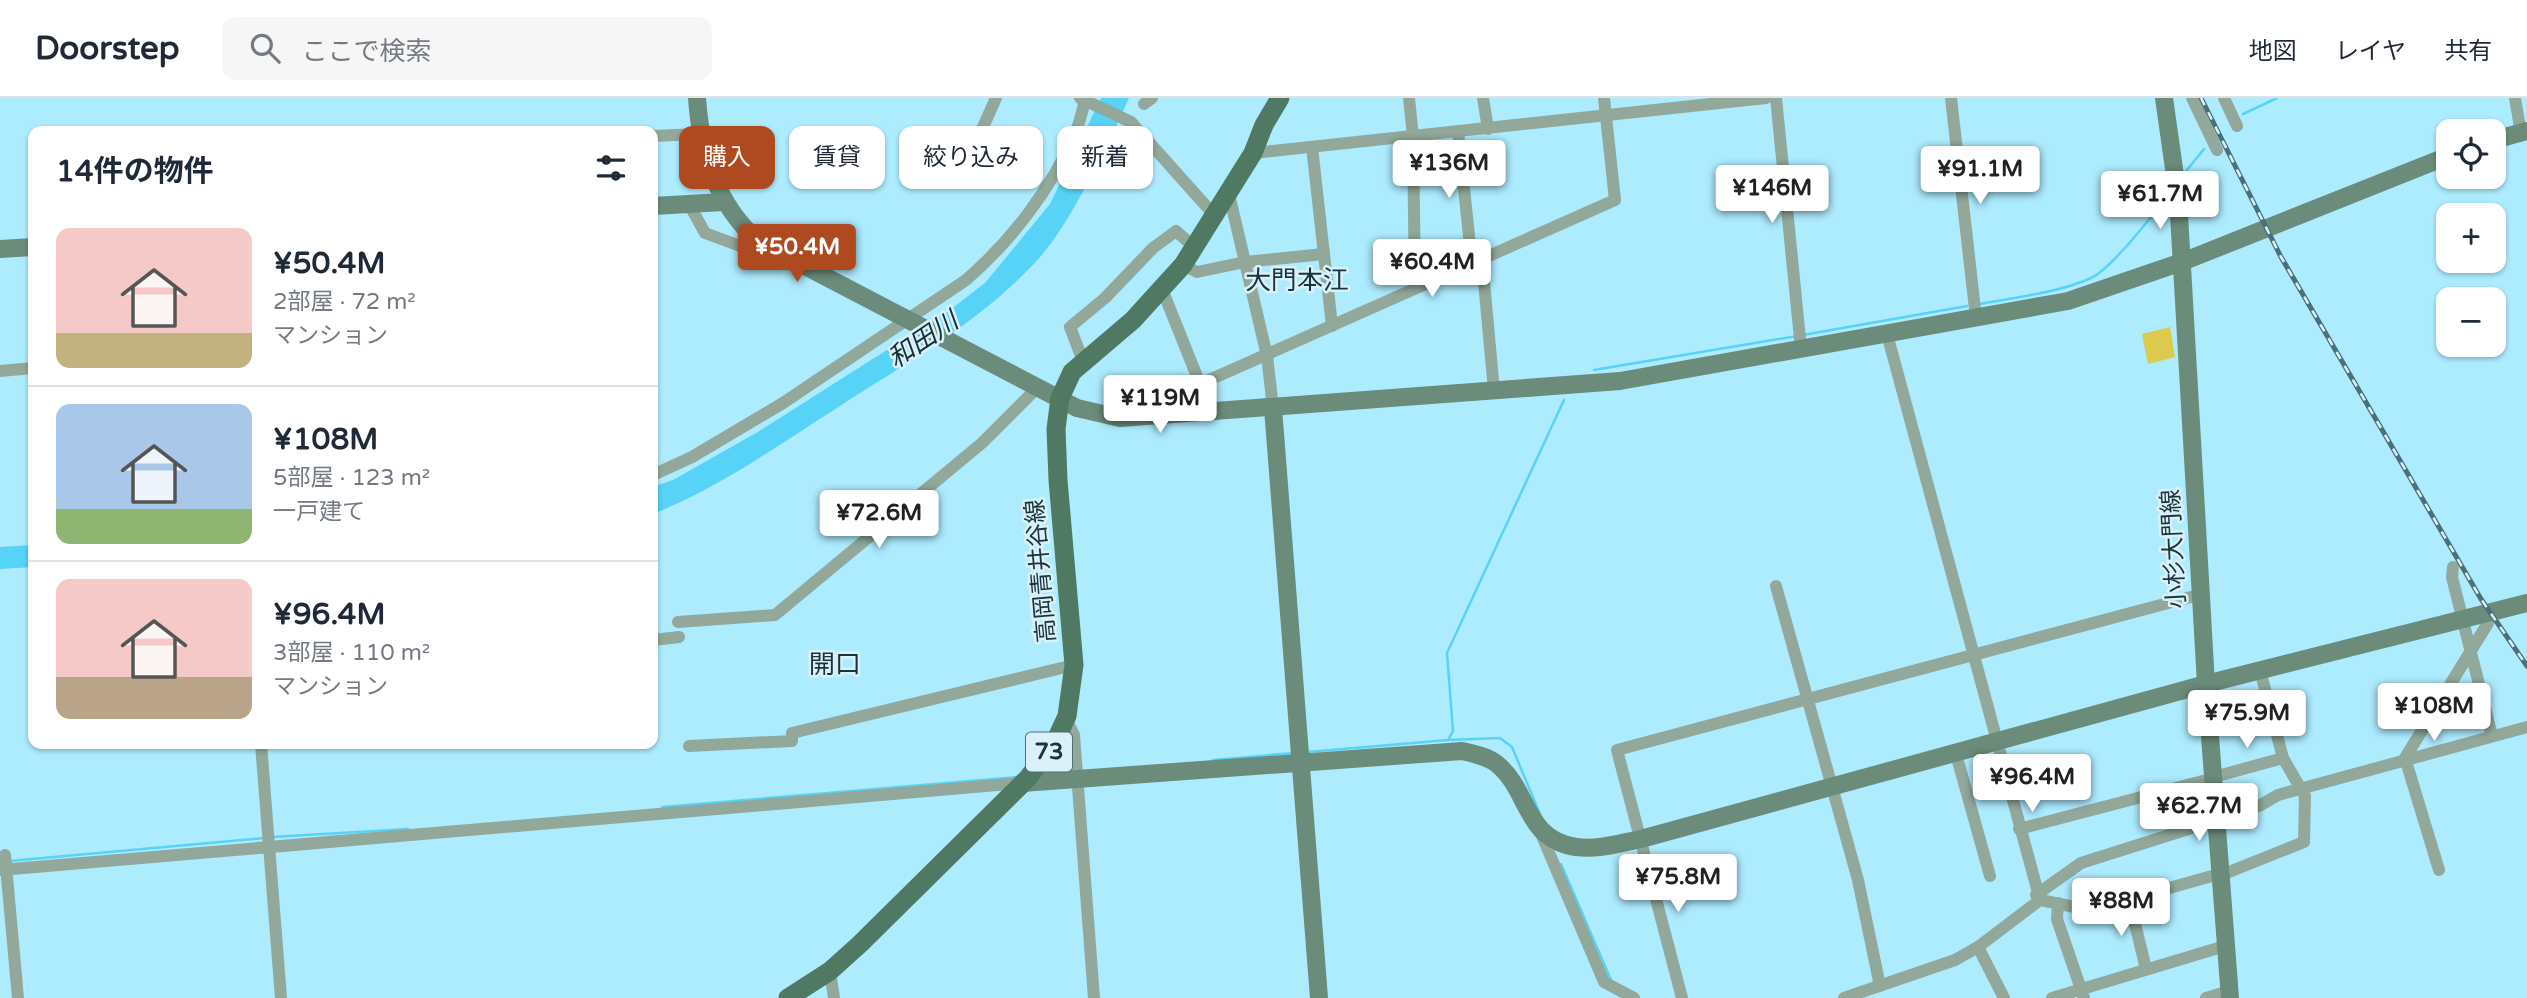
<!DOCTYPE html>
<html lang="ja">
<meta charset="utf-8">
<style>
:root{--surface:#fff;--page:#f6f6f7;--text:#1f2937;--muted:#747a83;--line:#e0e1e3;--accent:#af4920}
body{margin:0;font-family:"Varela Round","Noto Sans JP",sans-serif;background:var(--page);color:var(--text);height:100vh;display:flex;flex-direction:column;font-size:26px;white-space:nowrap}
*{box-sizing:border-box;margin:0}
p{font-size:23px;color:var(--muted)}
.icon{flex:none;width:38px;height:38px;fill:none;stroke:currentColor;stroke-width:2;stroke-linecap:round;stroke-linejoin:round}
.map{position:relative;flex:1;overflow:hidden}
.panel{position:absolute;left:28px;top:28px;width:630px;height:623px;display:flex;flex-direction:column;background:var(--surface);border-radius:14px;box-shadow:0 2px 5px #0004}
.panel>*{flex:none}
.banner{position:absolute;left:679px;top:28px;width:665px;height:63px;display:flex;gap:14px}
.tools{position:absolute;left:2436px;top:21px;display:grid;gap:14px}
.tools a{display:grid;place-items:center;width:70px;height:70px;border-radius:14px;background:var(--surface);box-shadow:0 2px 5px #0004;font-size:35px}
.price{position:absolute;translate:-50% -60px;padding:0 16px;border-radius:7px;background:#fff;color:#222;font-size:23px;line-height:46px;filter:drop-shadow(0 2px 4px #0008)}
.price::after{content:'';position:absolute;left:50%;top:42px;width:21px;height:16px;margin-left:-10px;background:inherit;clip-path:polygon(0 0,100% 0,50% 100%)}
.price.on{background:var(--accent);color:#fff}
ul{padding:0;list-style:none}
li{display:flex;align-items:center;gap:21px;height:175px;padding:0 28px}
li+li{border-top:2px solid var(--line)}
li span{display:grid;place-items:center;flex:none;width:196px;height:140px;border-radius:14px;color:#555}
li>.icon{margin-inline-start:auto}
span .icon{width:84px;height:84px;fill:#fffc;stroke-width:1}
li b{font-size:30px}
h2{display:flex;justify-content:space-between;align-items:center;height:84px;padding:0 28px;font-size:30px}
.pill{padding:0 24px;border-radius:14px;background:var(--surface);box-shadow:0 2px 5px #0004;font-size:24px;line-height:63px}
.pill.on{background:var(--accent);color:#fff}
header{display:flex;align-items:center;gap:42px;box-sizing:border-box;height:98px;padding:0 35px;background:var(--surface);border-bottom:2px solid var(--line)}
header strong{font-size:33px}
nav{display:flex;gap:38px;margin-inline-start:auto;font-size:24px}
.search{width:490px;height:63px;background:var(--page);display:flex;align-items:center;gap:18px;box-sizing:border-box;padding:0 24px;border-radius:14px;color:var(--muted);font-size:26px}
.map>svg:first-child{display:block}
.green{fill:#dcc94d}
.water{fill:#56d3f7}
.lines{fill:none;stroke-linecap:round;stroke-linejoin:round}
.stream{stroke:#56d3f7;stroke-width:2.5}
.street{stroke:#92a89b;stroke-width:12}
.secondary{stroke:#6b8c7a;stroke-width:18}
.primary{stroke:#4f7963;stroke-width:19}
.rail-casing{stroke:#4a707b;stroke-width:5}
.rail{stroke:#daf1f9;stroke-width:2.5;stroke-dasharray:8;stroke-linecap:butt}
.labels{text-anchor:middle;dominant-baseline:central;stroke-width:5;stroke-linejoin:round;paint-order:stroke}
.shield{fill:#daf1f9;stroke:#546d74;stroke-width:2}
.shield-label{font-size:23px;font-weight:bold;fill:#1a343b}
.street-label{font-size:24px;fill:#1a343b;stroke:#daf1f9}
.neighbourhood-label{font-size:26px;fill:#1a343b;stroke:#daf1f9}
.water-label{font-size:26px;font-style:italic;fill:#142f37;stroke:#daf1f9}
</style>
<header>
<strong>Doorstep</strong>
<div class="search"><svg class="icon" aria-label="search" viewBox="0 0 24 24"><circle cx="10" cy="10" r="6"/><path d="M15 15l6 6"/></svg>ここで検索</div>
<nav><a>地図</a><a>レイヤ</a><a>共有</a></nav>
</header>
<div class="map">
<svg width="2527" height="900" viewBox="0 0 2527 900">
<rect width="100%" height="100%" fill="#adebff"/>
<path class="green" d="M2170,229l5,30 -27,7 -6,-30z"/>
<g class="water">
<path d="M1101,0h28c-20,45 -57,122 -88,158 -58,65 -132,105 -204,152 -60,38 -118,80 -184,106v-27l20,-7 83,-47 194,-123 35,-27 65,-79z"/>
<path d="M33,447v22l-33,2v-22z"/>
</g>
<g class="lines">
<g class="stream">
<path d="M2243,16l34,-16"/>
<path d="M2183,77l21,-26"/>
<path d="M1980,206c36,-7 78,-11 111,-26 20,-9 63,-64 77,-83"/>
<path d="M1803,237l164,-29"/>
<path d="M1594,272l203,-34"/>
<path d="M1448,642l52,-2 12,9 28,67"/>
<path d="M1308,654l140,-12 5,-9 -6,-78 117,-253"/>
<path d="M1213,662l81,-7"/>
<path d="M662,709l356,-30"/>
<path d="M272,739l136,-8"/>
<path d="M10,763l255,-23"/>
<path d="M1561,766l50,116"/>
</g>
<g class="street">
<path d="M1080,0l51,24 84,94"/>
<path d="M1409,0l4,39 2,151"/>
<path d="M1483,0l5,31"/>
<path d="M1776,0l25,251"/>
<path d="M1951,0l25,220"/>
<path d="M2192,0l25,52"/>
<path d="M2224,0l13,28"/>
<path d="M2515,0l6,35"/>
<path d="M1144,6l8,-6"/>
<path d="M1458,34l14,132"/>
<path d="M653,38l44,-2"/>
<path d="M1312,49l20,179"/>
<path d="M1253,55l513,-55"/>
<path d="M971,56l25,-56"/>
<path d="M1229,96l38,162 6,52"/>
<path d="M689,106l16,29 35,13 19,-4"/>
<path d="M1482,162l12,131"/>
<path d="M1183,167l14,7 48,-10 79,-8"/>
<path d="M1162,191l38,95"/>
<path d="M1887,236l153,566"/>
<path d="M1083,263l-13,-34 35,-29 48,-50 23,-17 19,17"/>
<path d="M0,273l33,-3"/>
<path d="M1148,316l52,-30 415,-184 -11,-102"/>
<path d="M653,377l39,-18 91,-54 183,-123c45,-39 85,-91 109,-146 5,-11 7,-24 11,-36"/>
<path d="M2453,469l-1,10 40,159"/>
<path d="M1776,488l82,294 22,106"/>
<path d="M678,524l97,-7 207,-172 56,-56"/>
<path d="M653,542l26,-3"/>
<path d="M1066,621l8,16 20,263"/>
<path d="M261,646l20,254"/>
<path d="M689,648l103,-5v-8l282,-68"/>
<path d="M1956,656l34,122"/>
<path d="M2214,679l69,-19"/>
<path d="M2217,721l42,-13 19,-11 249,-68"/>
<path d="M1539,731l65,153 30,16"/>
<path d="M2019,731l195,-51"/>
<path d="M5,757l13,143"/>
<path d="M0,772l1022,-87"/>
<path d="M2439,772l-34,-112 83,-135 -5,-9"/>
<path d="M2219,778l85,-34 1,-46 -22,-38 -23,-88"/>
<path d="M2036,797l45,-32 136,-43"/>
<path d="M2129,801l17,70"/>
<path d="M2058,805l-1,16 27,79"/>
<path d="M1978,849l26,51"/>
<path d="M830,873l4,27"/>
<path d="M1682,900l-65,-248 585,-156"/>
<path d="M1844,900l111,-38 23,-13 62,-47 45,9 17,-2 117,-33"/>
<path d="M2052,900l173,-52"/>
<path d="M2206,900l23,-7"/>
</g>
<g class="secondary">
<path d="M697,0c4,56 19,106 62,144l318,166 43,10 500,-37 448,-80 114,-39 266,-106"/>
<path d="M2164,0l14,99 28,487 24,314"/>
<path d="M2494,42l33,-9"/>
<path d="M653,108l70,-4"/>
<path d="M0,151l33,-2"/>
<path d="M1273,310l46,590"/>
<path d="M1022,685l440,-32c12,3 25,5 35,13 33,27 27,75 79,83 22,3 44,-4 65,-8l565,-155 321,-81"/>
</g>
<path class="primary" d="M788,900l42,-27 30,-27 168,-166 27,-36 12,-26 7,-51 -16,-185 -2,-51 4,-31 12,-26 61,-52 50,-55 70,-112 11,-28 16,-27"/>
<g class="rail-casing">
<path id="rail" d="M2201,0l80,159 200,342 46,67"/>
</g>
<use href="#rail" class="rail"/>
</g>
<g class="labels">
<rect class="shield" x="1026" y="634.5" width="46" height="39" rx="5"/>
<g class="shield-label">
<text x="1049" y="654">73</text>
</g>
<g class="street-label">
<text transform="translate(2174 451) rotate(-93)">小杉大門線</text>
<text transform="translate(1041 473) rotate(-95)">高岡青井谷線</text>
</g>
<g class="neighbourhood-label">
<text x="1297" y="182">大門本江</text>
<text x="835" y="566">開口</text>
</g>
<g class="water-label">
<text transform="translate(923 242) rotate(-34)">和田川</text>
</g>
</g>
</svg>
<div class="tools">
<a><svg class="icon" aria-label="locate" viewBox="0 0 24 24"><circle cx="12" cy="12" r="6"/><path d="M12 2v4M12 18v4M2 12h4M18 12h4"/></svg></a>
<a>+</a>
<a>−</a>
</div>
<b class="price" style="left:1449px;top:102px">¥136M</b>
<b class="price" style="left:1980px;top:108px">¥91.1M</b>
<b class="price" style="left:1772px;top:127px">¥146M</b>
<b class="price" style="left:2160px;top:133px">¥61.7M</b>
<b class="price on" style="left:797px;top:186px">¥50.4M</b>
<b class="price" style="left:1432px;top:201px">¥60.4M</b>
<b class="price" style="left:1160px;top:337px">¥119M</b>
<b class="price" style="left:879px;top:452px">¥72.6M</b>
<b class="price" style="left:2434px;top:645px">¥108M</b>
<b class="price" style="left:2247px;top:652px">¥75.9M</b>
<b class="price" style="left:2032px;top:716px">¥96.4M</b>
<b class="price" style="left:2199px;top:745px">¥62.7M</b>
<b class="price" style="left:1678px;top:816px">¥75.8M</b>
<b class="price" style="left:2121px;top:840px">¥88M</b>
<div class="banner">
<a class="pill on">購入</a>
<a class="pill">賃貸</a>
<a class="pill">絞り込み</a>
<a class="pill">新着</a>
</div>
<section class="panel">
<h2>14件の物件<svg class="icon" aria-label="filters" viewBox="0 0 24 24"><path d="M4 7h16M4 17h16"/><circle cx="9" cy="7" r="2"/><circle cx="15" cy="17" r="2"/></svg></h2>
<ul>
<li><span style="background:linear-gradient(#f6c9c9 75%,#c2b280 0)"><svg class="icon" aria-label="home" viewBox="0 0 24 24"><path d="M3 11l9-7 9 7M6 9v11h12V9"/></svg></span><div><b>¥50.4M</b><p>2部屋 · 72 m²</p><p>マンション</p></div></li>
<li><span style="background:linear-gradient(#a9c7e8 75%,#8fb573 0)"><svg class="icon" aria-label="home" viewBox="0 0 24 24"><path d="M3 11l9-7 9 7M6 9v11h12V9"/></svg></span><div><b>¥108M</b><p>5部屋 · 123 m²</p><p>一戸建て</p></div></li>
<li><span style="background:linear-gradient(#f6c9c9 70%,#b9a48a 0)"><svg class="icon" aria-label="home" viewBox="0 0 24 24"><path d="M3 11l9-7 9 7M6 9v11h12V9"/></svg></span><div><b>¥96.4M</b><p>3部屋 · 110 m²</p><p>マンション</p></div></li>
</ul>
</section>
</div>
